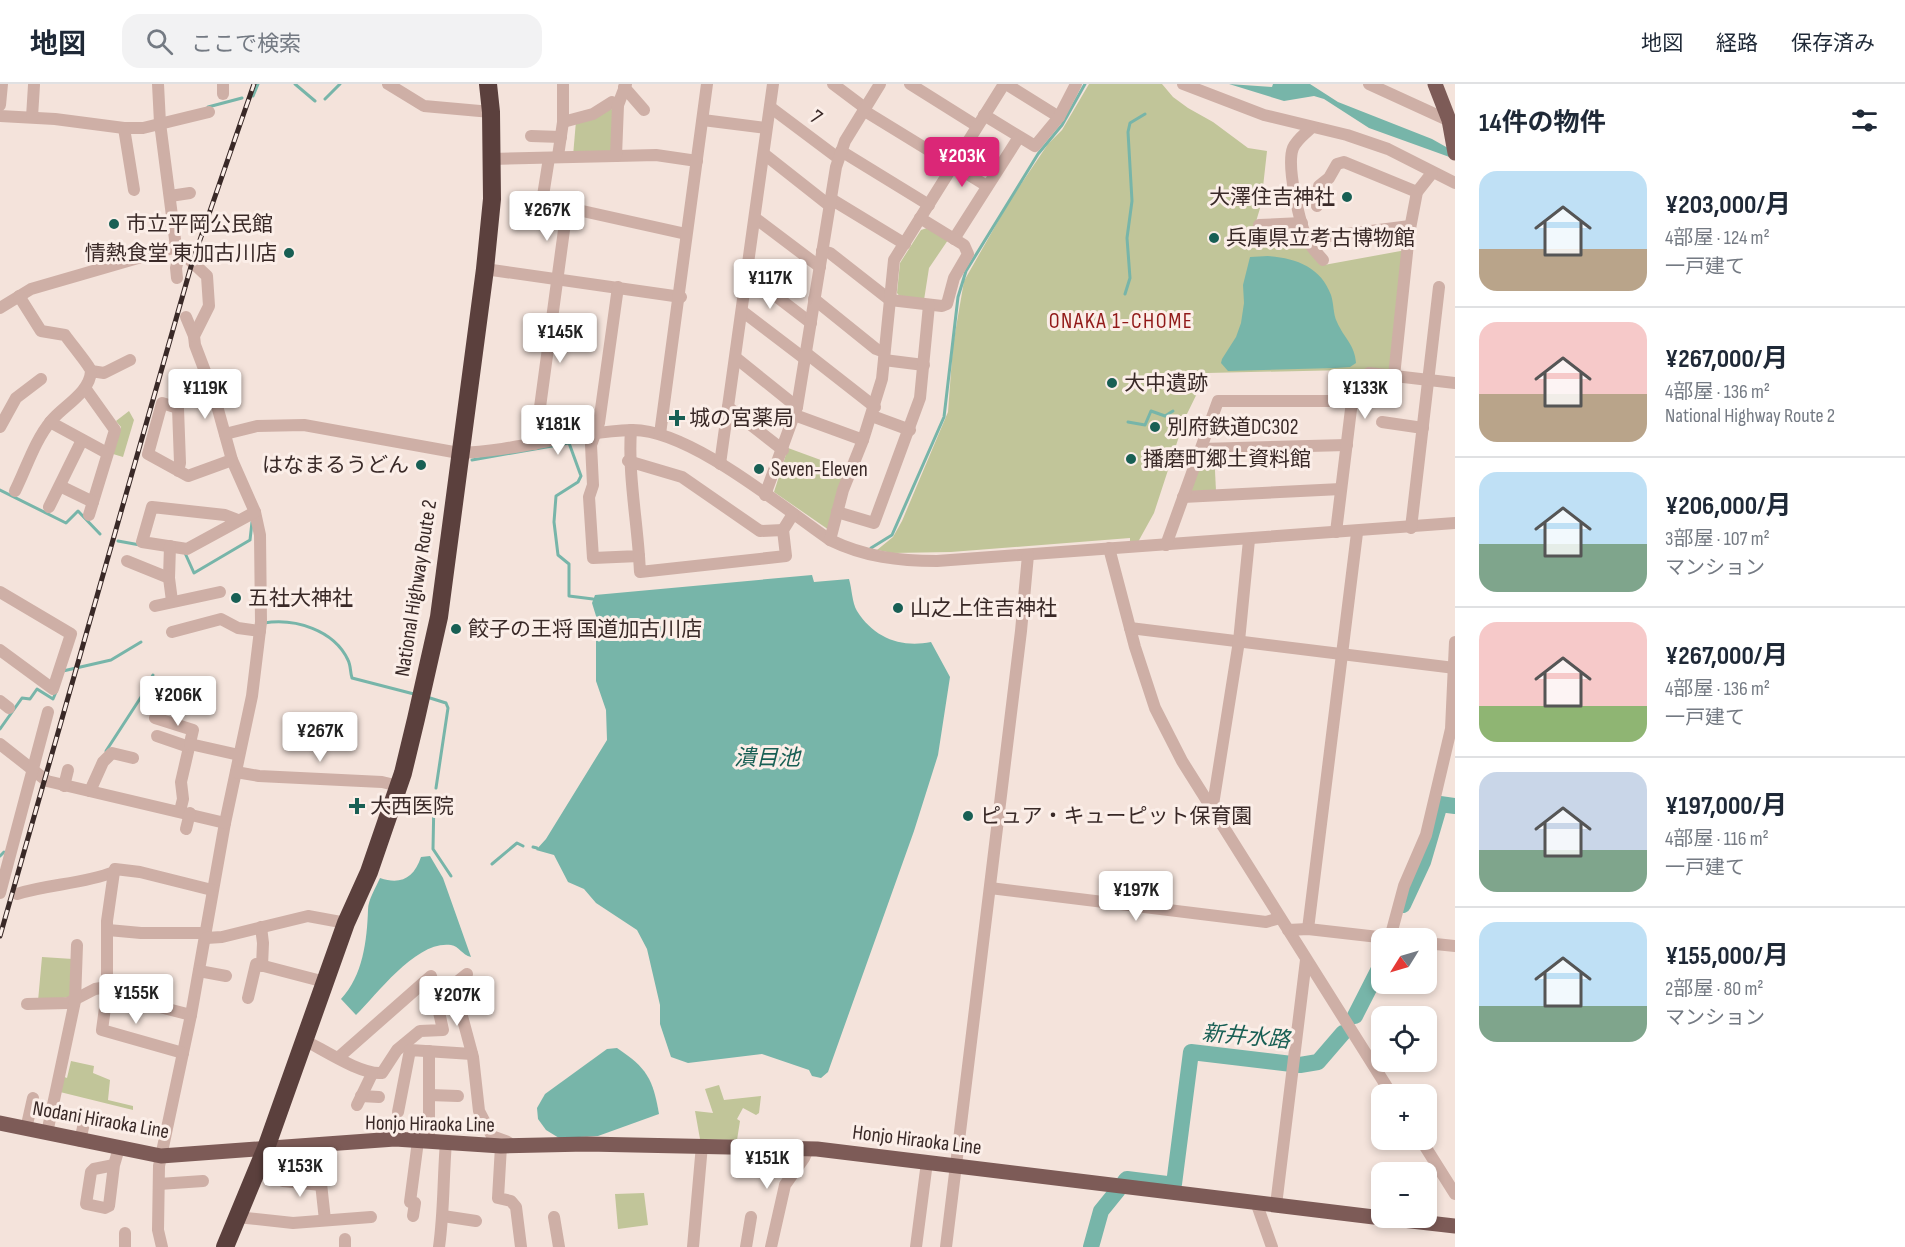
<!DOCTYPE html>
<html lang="ja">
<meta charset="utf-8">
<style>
:root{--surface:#fff;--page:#f2f2f3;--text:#1f2937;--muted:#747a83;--line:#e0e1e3;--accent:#db2777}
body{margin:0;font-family:"Sofia Sans Condensed","Noto Sans JP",sans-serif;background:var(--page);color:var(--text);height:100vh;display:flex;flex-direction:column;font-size:22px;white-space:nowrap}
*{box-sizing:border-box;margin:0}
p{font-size:20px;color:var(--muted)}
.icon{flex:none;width:33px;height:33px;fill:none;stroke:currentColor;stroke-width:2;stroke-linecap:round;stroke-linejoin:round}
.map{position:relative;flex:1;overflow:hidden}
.panel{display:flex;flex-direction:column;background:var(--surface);width:450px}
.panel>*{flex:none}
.needle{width:39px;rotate:233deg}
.buttons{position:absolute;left:1371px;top:844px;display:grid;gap:12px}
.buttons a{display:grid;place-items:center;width:66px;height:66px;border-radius:12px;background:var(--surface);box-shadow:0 3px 9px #0003;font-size:30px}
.price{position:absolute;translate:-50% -51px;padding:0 14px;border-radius:6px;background:#fff;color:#222;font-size:20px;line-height:39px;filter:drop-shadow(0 2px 3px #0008)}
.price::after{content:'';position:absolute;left:50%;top:36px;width:18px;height:14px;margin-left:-9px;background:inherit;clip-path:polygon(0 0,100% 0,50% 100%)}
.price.on{background:var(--accent);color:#fff}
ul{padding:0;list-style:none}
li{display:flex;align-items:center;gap:18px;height:150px;padding:0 24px}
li+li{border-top:2px solid var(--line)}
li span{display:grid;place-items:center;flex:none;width:168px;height:120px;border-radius:18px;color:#555}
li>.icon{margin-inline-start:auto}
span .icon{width:72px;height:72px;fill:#fffc;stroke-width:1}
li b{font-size:26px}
h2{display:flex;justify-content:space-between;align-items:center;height:72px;padding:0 24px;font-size:26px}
header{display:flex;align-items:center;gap:36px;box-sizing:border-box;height:84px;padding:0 30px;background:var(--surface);border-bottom:2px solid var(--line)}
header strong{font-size:28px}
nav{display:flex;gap:33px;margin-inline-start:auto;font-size:21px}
.search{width:420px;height:54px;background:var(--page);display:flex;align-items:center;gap:15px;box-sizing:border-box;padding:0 21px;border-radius:18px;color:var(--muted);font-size:22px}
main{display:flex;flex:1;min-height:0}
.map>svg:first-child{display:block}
.green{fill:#c1c599}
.water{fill:#77b5a9}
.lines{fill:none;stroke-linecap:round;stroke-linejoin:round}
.stream{stroke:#77b5a9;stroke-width:3}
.river{stroke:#77b5a9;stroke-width:16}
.minor{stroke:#ceafa6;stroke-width:12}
.major{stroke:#7d5b57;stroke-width:15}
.highway{stroke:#5b403d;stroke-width:18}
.rail-casing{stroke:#392927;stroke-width:5}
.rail{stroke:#fbeee8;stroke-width:3;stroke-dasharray:9;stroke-linecap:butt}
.poi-dot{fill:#185f54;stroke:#fbeee8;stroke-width:2}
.labels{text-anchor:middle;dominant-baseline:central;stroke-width:6;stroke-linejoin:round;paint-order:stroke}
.street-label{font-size:21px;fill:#392927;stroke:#fbeee8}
.poi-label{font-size:21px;fill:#392927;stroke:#fbeee8;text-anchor:start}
.neighbourhood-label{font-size:22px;letter-spacing:1.5px;fill:#911918;stroke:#fbeee8}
.water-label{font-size:22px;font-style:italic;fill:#185f54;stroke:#fbeee8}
</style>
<header>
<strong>地図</strong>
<div class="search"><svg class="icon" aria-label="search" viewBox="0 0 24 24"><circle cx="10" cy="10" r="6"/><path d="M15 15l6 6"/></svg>ここで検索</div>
<nav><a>地図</a><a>経路</a><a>保存済み</a></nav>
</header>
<main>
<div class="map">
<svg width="1455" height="1163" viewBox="0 0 1455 1163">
<rect width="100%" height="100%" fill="#f4e3db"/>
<g class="green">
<path d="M1089,0h73l11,13 15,11 25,14 35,26 19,3 -6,54 -13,43 61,-1 15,18 82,-15 -15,119 -184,4 -22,45 -31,95 -16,29h-8v-4l-179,14 -59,1 -15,-3 16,-13 9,-16 46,-109 5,-67 11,-64 45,-79 39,-58 14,-14z"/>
<path d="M608,23l7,4 -4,41 -38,4 3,-35z"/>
<path d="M927,144l21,12 -19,28 -5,32 -22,-1 -5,-6 3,-30 21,-33z"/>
<path d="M129,327l5,9 -11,37 -10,-3 8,-27 -5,-6z"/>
<path d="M788,364l60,22 -19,60 -55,-38z"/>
<path d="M1214,367l2,40 -24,1 -3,-3 13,-36z"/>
<path d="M42,873l31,2 -2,38 -33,4z"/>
<path d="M71,977l23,5 -1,7 17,7 -2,20 25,6v4l-73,-18 2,-16 5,2z"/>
<path d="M719,1001l5,15 37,-4 -2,17 -3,2 -13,-7 -6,11 3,2 -3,19 -37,-1 -5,-28 18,2 -8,-24z"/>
<path d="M644,1109l4,32 -30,4 -3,-35z"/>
</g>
<g class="water">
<path d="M1229,0l43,3 1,-3h37l28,18 94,37 23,13v7l-86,-31 -45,-29 -10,-3 -30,5z"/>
<path d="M1268,172c28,2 53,11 63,39 3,9 2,19 6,27 7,16 18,23 19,41l-6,4 -15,1 -107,3 -7,-8 1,-4 14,-22 5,-14 3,-20 -1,-18 7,-28z"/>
<path d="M812,491l2,7 35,-3c3,10 3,24 8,32 17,27 44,37 74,31l19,35 -12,78 -24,76 -86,241 -7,6 -9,-2 -3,-6 -47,-16 -74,9 -17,-6 -11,-33v-19l-13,-56 -10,-19 -41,-27 -12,-14 -16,-7 -14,-27 -18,-5 10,-11 61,-99 -1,-30 -10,-29v-65l-4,-13 3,-8z"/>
<path d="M430,772l13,22 28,79c-9,-2 -12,-11 -20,-12 -34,-5 -72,47 -95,70l-15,-16c22,-23 26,-59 27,-89 0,-10 8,-23 12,-32 21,7 34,0 41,-21z"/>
<path d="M617,964c30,20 36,31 42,66l-61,22 -39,2 -13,-8 -8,-11 -1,-11 8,-14 62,-45z"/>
</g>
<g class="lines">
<g class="stream">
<path d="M295,0l20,17"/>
<path d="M253,12l5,-12"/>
<path d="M325,15l15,-15"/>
<path d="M208,23l34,-9"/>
<path d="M1125,210l5,-16 -3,-40 5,-37 -4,-69 2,-9 15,-9"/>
<path d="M1128,338l17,3 6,-14 14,5 8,-5"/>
<path d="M472,376l97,-17 12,33 -3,6 -22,14 -2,26 4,33 11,9v32l24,3"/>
<path d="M0,406l66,33 12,-12 22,23"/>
<path d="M118,457l22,4"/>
<path d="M871,464l21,-13 52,-118 14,-120 8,-26 72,-117 24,-29 23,-41"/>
<path d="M185,469l9,20 56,-33 2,-18"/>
<path d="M264,539c31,-5 70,7 84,37 3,6 2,12 4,18l62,16"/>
<path d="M63,587l48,-11 30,-18"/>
<path d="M430,614l16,5 2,5 -12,80"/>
<path d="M0,645l22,-31 8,1 7,-10 16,10 3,-7"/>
<path d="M106,667l37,-57 10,-19"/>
<path d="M434,713l-1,52 18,27"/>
<path d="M533,763l4,1"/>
<path d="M0,772l4,-4"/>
<path d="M492,780l25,-21 6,3"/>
</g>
<g class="river">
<path d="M1403,821l20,-43 17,-58 15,2"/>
<path d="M1355,932l27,-53"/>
<path d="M1125,1097l2,-2 40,5"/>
<path d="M1174,1100l17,-132 109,13 18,-3 25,-29"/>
<path d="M1091,1163l10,-36 17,-21"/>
</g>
<g class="minor">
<path d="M158,0l2,39 16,124 31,29 2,30 -15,30 1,9 19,50 18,65 23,52 5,23 1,87 -9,74 -27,127 -34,192 -32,151 -1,64 4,17"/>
<path d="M388,0l36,22 67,6"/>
<path d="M833,0l32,24"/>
<path d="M910,0l67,42"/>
<path d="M1006,0l53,33"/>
<path d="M1183,0l81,31 83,20 41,14 67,34"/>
<path d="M1369,0l83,38"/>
<path d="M624,3l20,23"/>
<path d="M223,10v-10"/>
<path d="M0,21l2,-21"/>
<path d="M770,23l68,51"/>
<path d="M863,26l124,76"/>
<path d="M984,31l51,31 24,-29 17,-33"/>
<path d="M0,32l55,3 69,9h19l66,-16"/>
<path d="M32,33l2,-32"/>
<path d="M703,36l63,8"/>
<path d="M563,38l30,-8 19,-12 6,3"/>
<path d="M1312,43c-7,7 -15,12 -19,21 -7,18 7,77 15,93 4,7 10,13 15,19"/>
<path d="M124,44l10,62"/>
<path d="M531,52l30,1"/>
<path d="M841,67l88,54"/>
<path d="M764,70l66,52"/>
<path d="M558,72l5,-34v-38"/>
<path d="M616,72l40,-1 41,6"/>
<path d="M549,74l-7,44 144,32"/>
<path d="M492,75l124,-3 2,-51 8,-21"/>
<path d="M170,112l20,-3"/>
<path d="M831,115l74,45"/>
<path d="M1317,122l2,-20 10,-8 8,-14 7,-2 73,30"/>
<path d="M755,134l65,49"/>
<path d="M1259,141l43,-2"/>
<path d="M1332,152l78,-10"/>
<path d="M954,155l65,-102"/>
<path d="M822,167l8,2 60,47 52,6 5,-2 7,-26 14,-24 -4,-9 -44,-27"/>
<path d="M485,185l196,28"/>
<path d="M747,190l64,49"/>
<path d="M177,194l-1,-10 4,-16"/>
<path d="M618,203l-19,136 -8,22 2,40 -4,12 4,61 46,-2c-3,-42 -11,-85 -8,-126"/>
<path d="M814,215l62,50 8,3"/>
<path d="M0,224l31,-19 145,-42"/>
<path d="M742,227l63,48"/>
<path d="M186,233l8,19"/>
<path d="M806,269l69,54"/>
<path d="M736,274l61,49"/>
<path d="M884,276l40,5"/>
<path d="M91,287l13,2 26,-13"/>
<path d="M1394,292l15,-142 8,-42 15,-19"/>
<path d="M85,304l30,42 -26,85"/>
<path d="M189,309l20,-8"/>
<path d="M728,323l55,43"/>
<path d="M872,332l38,14"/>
<path d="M800,333l63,23"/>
<path d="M50,338l57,31"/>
<path d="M1382,338l41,6"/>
<path d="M0,343l16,-29 25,-19"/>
<path d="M225,350l32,-8 47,-1 155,28c58,-2 115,-21 173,-23 57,-1 150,77 198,110 35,17 69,21 107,21l518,-38"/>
<path d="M660,350l47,-350"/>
<path d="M535,360l32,-236"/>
<path d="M1201,365l146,-4"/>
<path d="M628,377l54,16 78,54 23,-1"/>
<path d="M720,380l53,-380"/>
<path d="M178,387l2,-8 -2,-55 -16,-5 -14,51 40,22 44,-16"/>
<path d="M60,402l33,16"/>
<path d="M15,407c11,-22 20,-51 36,-70 12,-15 39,-28 40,-50 0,-3 -22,-30 -26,-36l-24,-4 -22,-35"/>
<path d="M765,411l32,-88 39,-240 9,-26 35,-57"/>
<path d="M1183,413l158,-8"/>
<path d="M49,423l33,-67"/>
<path d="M837,428l37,11 46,-125 9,-93"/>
<path d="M238,436l-13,-5 -73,-8 -10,35 45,7 68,-37"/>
<path d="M1411,444l28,-241"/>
<path d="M1336,448l16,-131 6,-20 11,-8 86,10"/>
<path d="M830,456l13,-50 20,-50 19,-61 12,-119 110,-176"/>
<path d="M1166,461l52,-144h134"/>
<path d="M170,462l-1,32 3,23"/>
<path d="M1109,464l26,99 20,61 27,53 210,334"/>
<path d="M639,472l1,16 146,-16 -3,-26 10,-16"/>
<path d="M127,477l42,17"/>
<path d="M0,508l71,42 -18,55 -53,-39"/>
<path d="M155,522l65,-14"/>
<path d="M1130,544l325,40"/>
<path d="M172,548l49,-13 17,9 22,3"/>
<path d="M0,617l9,7"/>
<path d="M155,634l38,12 -12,52 2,17 -3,12"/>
<path d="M157,652l32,11"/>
<path d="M0,660l47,37 178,42"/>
<path d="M190,660l49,11"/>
<path d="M236,688l23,4 123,6 17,4"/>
<path d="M64,702l4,-16"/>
<path d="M90,707l13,-29 9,-9 21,5"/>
<path d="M1212,727l27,-170 10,-101"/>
<path d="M186,745l4,-16"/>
<path d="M990,804l276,34 14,-4"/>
<path d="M0,809l48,-181"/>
<path d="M17,810c32,-10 66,-10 97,-22"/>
<path d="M261,843l2,16 -1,23"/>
<path d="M1308,845l49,-396"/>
<path d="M108,846l33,3h65"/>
<path d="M1288,846l20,-1 88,10"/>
<path d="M206,854l16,-1 86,-21 38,7"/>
<path d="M1390,854l14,-52 22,-51 25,-106 4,-87"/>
<path d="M1426,859l29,3"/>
<path d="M199,887l27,5"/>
<path d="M467,890l-10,8 -2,8 18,67 6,54 13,25 16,6 1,4"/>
<path d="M248,914l8,-34 69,18"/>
<path d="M27,920l41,-1 27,-14 12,-2 49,19 35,9"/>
<path d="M304,956c20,10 57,35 78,33l15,-23 23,-19 23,-1 -12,-54 -92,81"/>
<path d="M183,969l-81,-23 5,-37v-72l7,-49 1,-3 25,3 72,18"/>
<path d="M429,1011l29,1"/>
<path d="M361,1012l18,1"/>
<path d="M357,1021l15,-31"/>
<path d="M398,1028l12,-62 62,4"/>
<path d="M26,1045l7,-31"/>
<path d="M47,1049l28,-132 2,-56"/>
<path d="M1421,1056l34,54"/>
<path d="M80,1057l6,-27"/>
<path d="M429,1057v-90"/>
<path d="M501,1062l-3,52 13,3 5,6 5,40"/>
<path d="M317,1063l8,73"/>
<path d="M114,1081l-20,4 -3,3 -5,32 19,4 4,-2 5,-41 5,-17"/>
<path d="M283,1097l38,4"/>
<path d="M159,1100l44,-3"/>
<path d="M1256,1118l16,45"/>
<path d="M1276,1121l30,-245"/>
<path d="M413,1132l2,-13 -5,-1 8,-61"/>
<path d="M443,1132l33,5"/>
<path d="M237,1133l56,6 78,-6"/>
<path d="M554,1133l5,30"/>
<path d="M125,1149v14"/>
<path d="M345,1155v8"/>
<path d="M439,1163c5,-35 4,-69 7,-105"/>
<path d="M693,1163l9,-102"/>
<path d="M746,1163l5,-30"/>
<path d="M771,1163l14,-62 19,-27 4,-9"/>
<path d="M916,1163l11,-85"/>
<path d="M946,1163l75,-616 7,-76"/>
</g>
<g class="major">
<path d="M1435,0l14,36 6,33"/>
<path d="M0,1039l161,33 234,-17 106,7 86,-2 230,5 565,69"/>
<path d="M1385,1134l70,8"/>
</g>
<path class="highway" d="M225,1163l41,-99 80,-225 23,-51 34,-99 13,-54 23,-102 46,-348 7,-70 -1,-87 -3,-28"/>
<g class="rail-casing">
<path id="rail" d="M0,852l192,-673 62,-179"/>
</g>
<use href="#rail" class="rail"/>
</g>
<g class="poi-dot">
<circle cx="1347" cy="113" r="6"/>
<circle cx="114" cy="140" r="6"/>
<circle cx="1214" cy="154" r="6"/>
<circle cx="289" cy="169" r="6"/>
<circle cx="1112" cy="299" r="6"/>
<path d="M674 325h6v6h6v6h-6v6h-6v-6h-6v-6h6z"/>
<circle cx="1155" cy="343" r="6"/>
<circle cx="1131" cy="375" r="6"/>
<circle cx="421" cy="381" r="6"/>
<circle cx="759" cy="385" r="6"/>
<circle cx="236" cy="514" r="6"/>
<circle cx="898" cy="524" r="6"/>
<circle cx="456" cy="545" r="6"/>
<path d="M354 713h6v6h6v6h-6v6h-6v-6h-6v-6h6z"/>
<circle cx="968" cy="732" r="6"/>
</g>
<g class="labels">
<g class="street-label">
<text transform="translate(816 33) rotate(37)">7</text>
<text transform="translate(416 504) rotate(-81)">National Highway Route 2</text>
<text transform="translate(101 1036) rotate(10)">Nodani Hiraoka Line</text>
<text transform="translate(430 1040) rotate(1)">Honjo Hiraoka Line</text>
<text transform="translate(917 1056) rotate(7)">Honjo Hiraoka Line</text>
</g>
<g class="poi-label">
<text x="1335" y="113" text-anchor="end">大澤住吉神社</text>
<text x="126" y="140">市立平岡公民館</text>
<text x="1226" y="154">兵庫県立考古博物館</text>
<text x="277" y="169" text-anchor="end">情熱食堂 東加古川店</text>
<text x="1124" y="299">大中遺跡</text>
<text x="689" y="334">城の宮薬局</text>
<text x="1167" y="343">別府鉄道DC302</text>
<text x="1143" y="375">播磨町郷土資料館</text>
<text x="409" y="381" text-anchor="end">はなまるうどん</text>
<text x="771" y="385">Seven-Eleven</text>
<text x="248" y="514">五社大神社</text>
<text x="910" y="524">山之上住吉神社</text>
<text x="468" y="545">餃子の王将 国道加古川店</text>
<text x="370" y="722">大西医院</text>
<text x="980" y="732">ピュア・キューピット保育園</text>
</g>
<g class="neighbourhood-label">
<text x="1121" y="237">ONAKA 1-CHOME</text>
</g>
<g class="water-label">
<text x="767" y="674">潰目池</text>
<text transform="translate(1246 953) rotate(5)">新井水路</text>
</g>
</g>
</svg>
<div class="buttons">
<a><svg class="needle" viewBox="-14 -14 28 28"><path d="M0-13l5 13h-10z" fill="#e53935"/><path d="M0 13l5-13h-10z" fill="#747a83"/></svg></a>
<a><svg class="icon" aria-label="locate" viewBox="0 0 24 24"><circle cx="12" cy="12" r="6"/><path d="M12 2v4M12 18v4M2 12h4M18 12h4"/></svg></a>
<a>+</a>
<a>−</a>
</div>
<b class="price on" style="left:962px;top:104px">¥203K</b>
<b class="price" style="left:547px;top:158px">¥267K</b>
<b class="price" style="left:770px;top:226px">¥117K</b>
<b class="price" style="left:560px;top:280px">¥145K</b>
<b class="price" style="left:205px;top:336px">¥119K</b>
<b class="price" style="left:1365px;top:336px">¥133K</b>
<b class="price" style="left:558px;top:372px">¥181K</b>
<b class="price" style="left:178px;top:643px">¥206K</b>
<b class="price" style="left:320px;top:679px">¥267K</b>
<b class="price" style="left:1136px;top:838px">¥197K</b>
<b class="price" style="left:136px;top:941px">¥155K</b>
<b class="price" style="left:457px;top:943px">¥207K</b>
<b class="price" style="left:767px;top:1106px">¥151K</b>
<b class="price" style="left:300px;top:1114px">¥153K</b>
</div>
<section class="panel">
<h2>14件の物件<svg class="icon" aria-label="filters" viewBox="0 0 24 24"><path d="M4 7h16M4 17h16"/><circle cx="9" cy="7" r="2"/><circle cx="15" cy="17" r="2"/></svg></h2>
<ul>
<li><span style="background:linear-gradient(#bfe0f5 65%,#b9a48a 0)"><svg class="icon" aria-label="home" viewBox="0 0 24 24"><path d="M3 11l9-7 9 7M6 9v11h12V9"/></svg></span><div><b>¥203,000/月</b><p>4部屋 · 124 m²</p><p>一戸建て</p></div></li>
<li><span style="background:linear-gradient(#f6c9c9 60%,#b9a48a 0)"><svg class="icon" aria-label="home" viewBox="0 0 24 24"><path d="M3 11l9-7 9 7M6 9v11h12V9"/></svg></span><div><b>¥267,000/月</b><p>4部屋 · 136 m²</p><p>National Highway Route 2</p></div></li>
<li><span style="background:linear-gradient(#bfe0f5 60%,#7fa58c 0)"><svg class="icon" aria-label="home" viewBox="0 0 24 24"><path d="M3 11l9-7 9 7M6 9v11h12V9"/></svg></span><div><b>¥206,000/月</b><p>3部屋 · 107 m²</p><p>マンション</p></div></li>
<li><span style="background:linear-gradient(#f6c9c9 70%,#8fb573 0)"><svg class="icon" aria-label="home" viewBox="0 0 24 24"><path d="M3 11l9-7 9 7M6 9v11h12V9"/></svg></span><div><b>¥267,000/月</b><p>4部屋 · 136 m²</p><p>一戸建て</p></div></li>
<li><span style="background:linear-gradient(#c9d6e8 65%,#7fa58c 0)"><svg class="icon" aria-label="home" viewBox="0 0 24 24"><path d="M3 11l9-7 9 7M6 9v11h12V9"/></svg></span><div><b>¥197,000/月</b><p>4部屋 · 116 m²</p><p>一戸建て</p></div></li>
<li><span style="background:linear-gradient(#bfe0f5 70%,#7fa58c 0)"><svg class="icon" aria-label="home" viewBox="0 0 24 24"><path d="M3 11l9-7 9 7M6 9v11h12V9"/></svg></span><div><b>¥155,000/月</b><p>2部屋 · 80 m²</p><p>マンション</p></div></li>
</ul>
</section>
</main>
